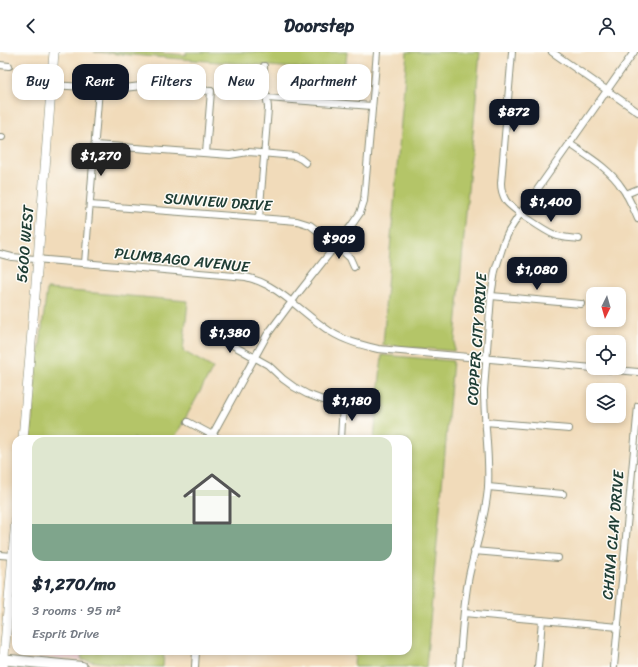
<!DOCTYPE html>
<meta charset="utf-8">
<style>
:root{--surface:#fff;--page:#f2f2f3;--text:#1f2937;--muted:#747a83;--accent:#111827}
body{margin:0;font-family:Sriracha,sans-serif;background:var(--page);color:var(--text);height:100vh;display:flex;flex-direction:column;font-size:15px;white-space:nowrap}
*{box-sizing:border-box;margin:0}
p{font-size:13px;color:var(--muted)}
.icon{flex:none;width:22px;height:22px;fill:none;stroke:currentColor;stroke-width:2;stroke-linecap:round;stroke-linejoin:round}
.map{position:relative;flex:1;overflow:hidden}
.drawer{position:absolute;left:12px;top:383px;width:400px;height:220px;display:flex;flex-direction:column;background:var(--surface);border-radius:12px;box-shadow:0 2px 6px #0003}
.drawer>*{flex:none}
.top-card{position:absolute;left:12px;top:12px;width:400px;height:36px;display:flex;gap:8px}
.needle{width:26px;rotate:185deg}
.buttons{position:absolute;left:586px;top:235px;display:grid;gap:8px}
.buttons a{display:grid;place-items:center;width:40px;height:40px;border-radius:8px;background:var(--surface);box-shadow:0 2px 6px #0003;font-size:20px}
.price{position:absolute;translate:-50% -34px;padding:0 9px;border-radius:8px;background:var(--accent);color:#fff;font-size:13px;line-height:26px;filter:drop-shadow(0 1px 2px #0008)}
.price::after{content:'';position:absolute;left:50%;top:24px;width:12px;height:9px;margin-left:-6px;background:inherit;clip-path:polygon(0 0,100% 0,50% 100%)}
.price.current{background:#222;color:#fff}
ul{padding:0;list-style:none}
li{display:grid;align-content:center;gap:8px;height:212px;padding:0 20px}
li span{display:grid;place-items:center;height:124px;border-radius:12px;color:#555}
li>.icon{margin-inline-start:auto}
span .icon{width:72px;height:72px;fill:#fffc;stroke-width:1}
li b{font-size:17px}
.chip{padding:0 14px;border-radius:12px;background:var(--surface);box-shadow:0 2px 6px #0003;font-size:14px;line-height:36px}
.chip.current{background:var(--accent);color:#fff}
header{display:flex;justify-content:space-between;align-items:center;height:52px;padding:0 20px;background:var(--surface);font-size:18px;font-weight:700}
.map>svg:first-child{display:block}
.built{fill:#f7cfd2}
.green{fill:#b4c568;stroke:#6a814e}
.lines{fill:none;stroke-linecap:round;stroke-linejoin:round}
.street-casing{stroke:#888c77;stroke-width:8}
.secondary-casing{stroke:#888c77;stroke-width:10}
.primary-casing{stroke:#888c77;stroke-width:12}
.street{stroke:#fff;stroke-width:6}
.secondary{stroke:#fff;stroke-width:9}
.primary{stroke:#fff;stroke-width:10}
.labels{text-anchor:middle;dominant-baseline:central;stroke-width:3;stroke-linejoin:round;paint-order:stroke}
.street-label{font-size:15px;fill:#1f3d34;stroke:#fdfcf7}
</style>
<header><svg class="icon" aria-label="back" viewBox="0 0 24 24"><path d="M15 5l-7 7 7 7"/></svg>Doorstep<svg class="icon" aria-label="person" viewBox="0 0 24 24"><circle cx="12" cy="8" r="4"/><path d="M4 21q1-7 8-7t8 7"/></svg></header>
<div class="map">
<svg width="638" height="615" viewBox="0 0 638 615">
<rect width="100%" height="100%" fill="#fdfcf7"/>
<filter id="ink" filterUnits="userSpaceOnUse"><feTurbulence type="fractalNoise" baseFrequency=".025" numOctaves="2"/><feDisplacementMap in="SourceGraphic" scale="8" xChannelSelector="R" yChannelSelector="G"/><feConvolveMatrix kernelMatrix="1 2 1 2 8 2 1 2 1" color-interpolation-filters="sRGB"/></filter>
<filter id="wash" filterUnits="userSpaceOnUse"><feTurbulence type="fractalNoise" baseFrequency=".012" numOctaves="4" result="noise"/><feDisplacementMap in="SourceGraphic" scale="16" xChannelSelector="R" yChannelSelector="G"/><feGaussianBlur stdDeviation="0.9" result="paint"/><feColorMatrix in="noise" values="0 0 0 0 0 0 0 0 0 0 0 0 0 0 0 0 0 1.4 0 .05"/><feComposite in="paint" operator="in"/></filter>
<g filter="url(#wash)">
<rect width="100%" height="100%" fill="#f1dbba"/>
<path class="built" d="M16,584v15h66l-1,9 -62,-5 -5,-4z"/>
<g class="green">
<path d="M94,0h52l40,3v-3h161l-2,20z"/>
<path d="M407,0h73l-26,299 -71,-6 3,-36 -1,-1z"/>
<path d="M47,237l141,12 -5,50 30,17 -39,71h-143l3,-47z"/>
<path d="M382,303l71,6 -27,306h-72l1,-16h53v-212h-34z"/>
<path d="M82,599h82l-1,16h-21l-61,-7z"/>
</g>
</g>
<g filter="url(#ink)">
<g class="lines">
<g class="street-casing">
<g id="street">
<path d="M512,0l-11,131c0,7 2,13 5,18 6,8 39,30 49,34 7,3 16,3 24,4"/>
<path d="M552,0l86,60"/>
<path d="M0,13l9,1"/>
<path d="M52,33l64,4 25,-3 70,5 -5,62"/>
<path d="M267,46l105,8"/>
<path d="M508,57l10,1"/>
<path d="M0,85h2"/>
<path d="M570,92c19,13 40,25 52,44 7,9 11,20 16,31"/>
<path d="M95,93l135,10 18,-3 47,4 6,3 5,4"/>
<path d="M626,142l12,-5"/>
<path d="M90,153l207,16 13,4 26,20 14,13 4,9"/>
<path d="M259,166l9,-109c0,-8 -3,-15 -4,-23 -1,-6 0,-13 0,-20"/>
<path d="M0,202l12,3 234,20c8,2 16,5 23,9 23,13 40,32 62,46 14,9 31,13 47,17l260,23"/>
<path d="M85,211l14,-174"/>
<path d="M491,244l90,8"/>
<path d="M218,282l7,7 43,24 15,14 11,8 13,7 16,6 10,1 10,3 -2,35"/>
<path d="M188,370l32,17"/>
<path d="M485,370l84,7"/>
<path d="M210,387l57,-104 29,-39 55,-70 9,-13 4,-12 13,-149"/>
<path d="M488,435l75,7"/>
<path d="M474,499l84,7"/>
<path d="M0,503l13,1"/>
<path d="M464,561l154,14"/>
<path d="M195,615l1,-16"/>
<path d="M459,615c3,-30 4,-61 10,-91 6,-29 17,-58 19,-89 2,-32 -4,-64 -4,-97l7,-94 4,-25 9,-29 5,-11 9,-14 116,-165"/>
<path d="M538,615l4,-47"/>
<path d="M614,615l24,-261"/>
</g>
</g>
<g class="secondary-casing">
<g id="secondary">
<path d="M23,387l15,-180 16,-207"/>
<path d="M3,615l13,-147"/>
</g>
</g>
<g class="primary-casing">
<path id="primary" d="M0,607l82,8"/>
</g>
<use href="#street" class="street"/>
<use href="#secondary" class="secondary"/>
<use href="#primary" class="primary"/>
</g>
</g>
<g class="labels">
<g class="street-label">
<text transform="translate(218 150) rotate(4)">SUNVIEW DRIVE</text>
<text transform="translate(25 192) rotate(-85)">5600 WEST</text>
<text transform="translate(182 208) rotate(6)">PLUMBAGO AVENUE</text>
<text transform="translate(477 287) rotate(-86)">COPPER CITY DRIVE</text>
<text transform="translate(613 483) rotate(-85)">CHINA CLAY DRIVE</text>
</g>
</g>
</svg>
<div class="buttons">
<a><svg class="needle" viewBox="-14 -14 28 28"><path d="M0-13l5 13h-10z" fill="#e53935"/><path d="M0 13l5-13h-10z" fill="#747a83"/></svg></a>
<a><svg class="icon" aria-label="locate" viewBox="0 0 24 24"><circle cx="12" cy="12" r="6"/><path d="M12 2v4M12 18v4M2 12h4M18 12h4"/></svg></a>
<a><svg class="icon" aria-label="layers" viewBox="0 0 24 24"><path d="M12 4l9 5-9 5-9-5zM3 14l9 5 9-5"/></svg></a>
</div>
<b class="price" style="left:514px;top:81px">$872</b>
<b class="price current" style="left:101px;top:125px">$1,270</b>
<b class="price" style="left:551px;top:171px">$1,400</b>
<b class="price" style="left:339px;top:208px">$909</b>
<b class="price" style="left:537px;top:239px">$1,080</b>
<b class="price" style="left:230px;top:302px">$1,380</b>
<b class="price" style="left:352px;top:370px">$1,180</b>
<div class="top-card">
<a class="chip">Buy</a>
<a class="chip current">Rent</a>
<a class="chip">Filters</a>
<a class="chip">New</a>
<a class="chip">Apartment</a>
</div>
<section class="drawer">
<ul>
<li><span style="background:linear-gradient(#dfe7d0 70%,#7fa58c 0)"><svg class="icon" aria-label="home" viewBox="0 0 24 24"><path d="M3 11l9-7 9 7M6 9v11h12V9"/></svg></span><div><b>$1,270/mo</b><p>3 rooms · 95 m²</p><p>Esprit Drive</p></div></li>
</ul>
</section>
</div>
